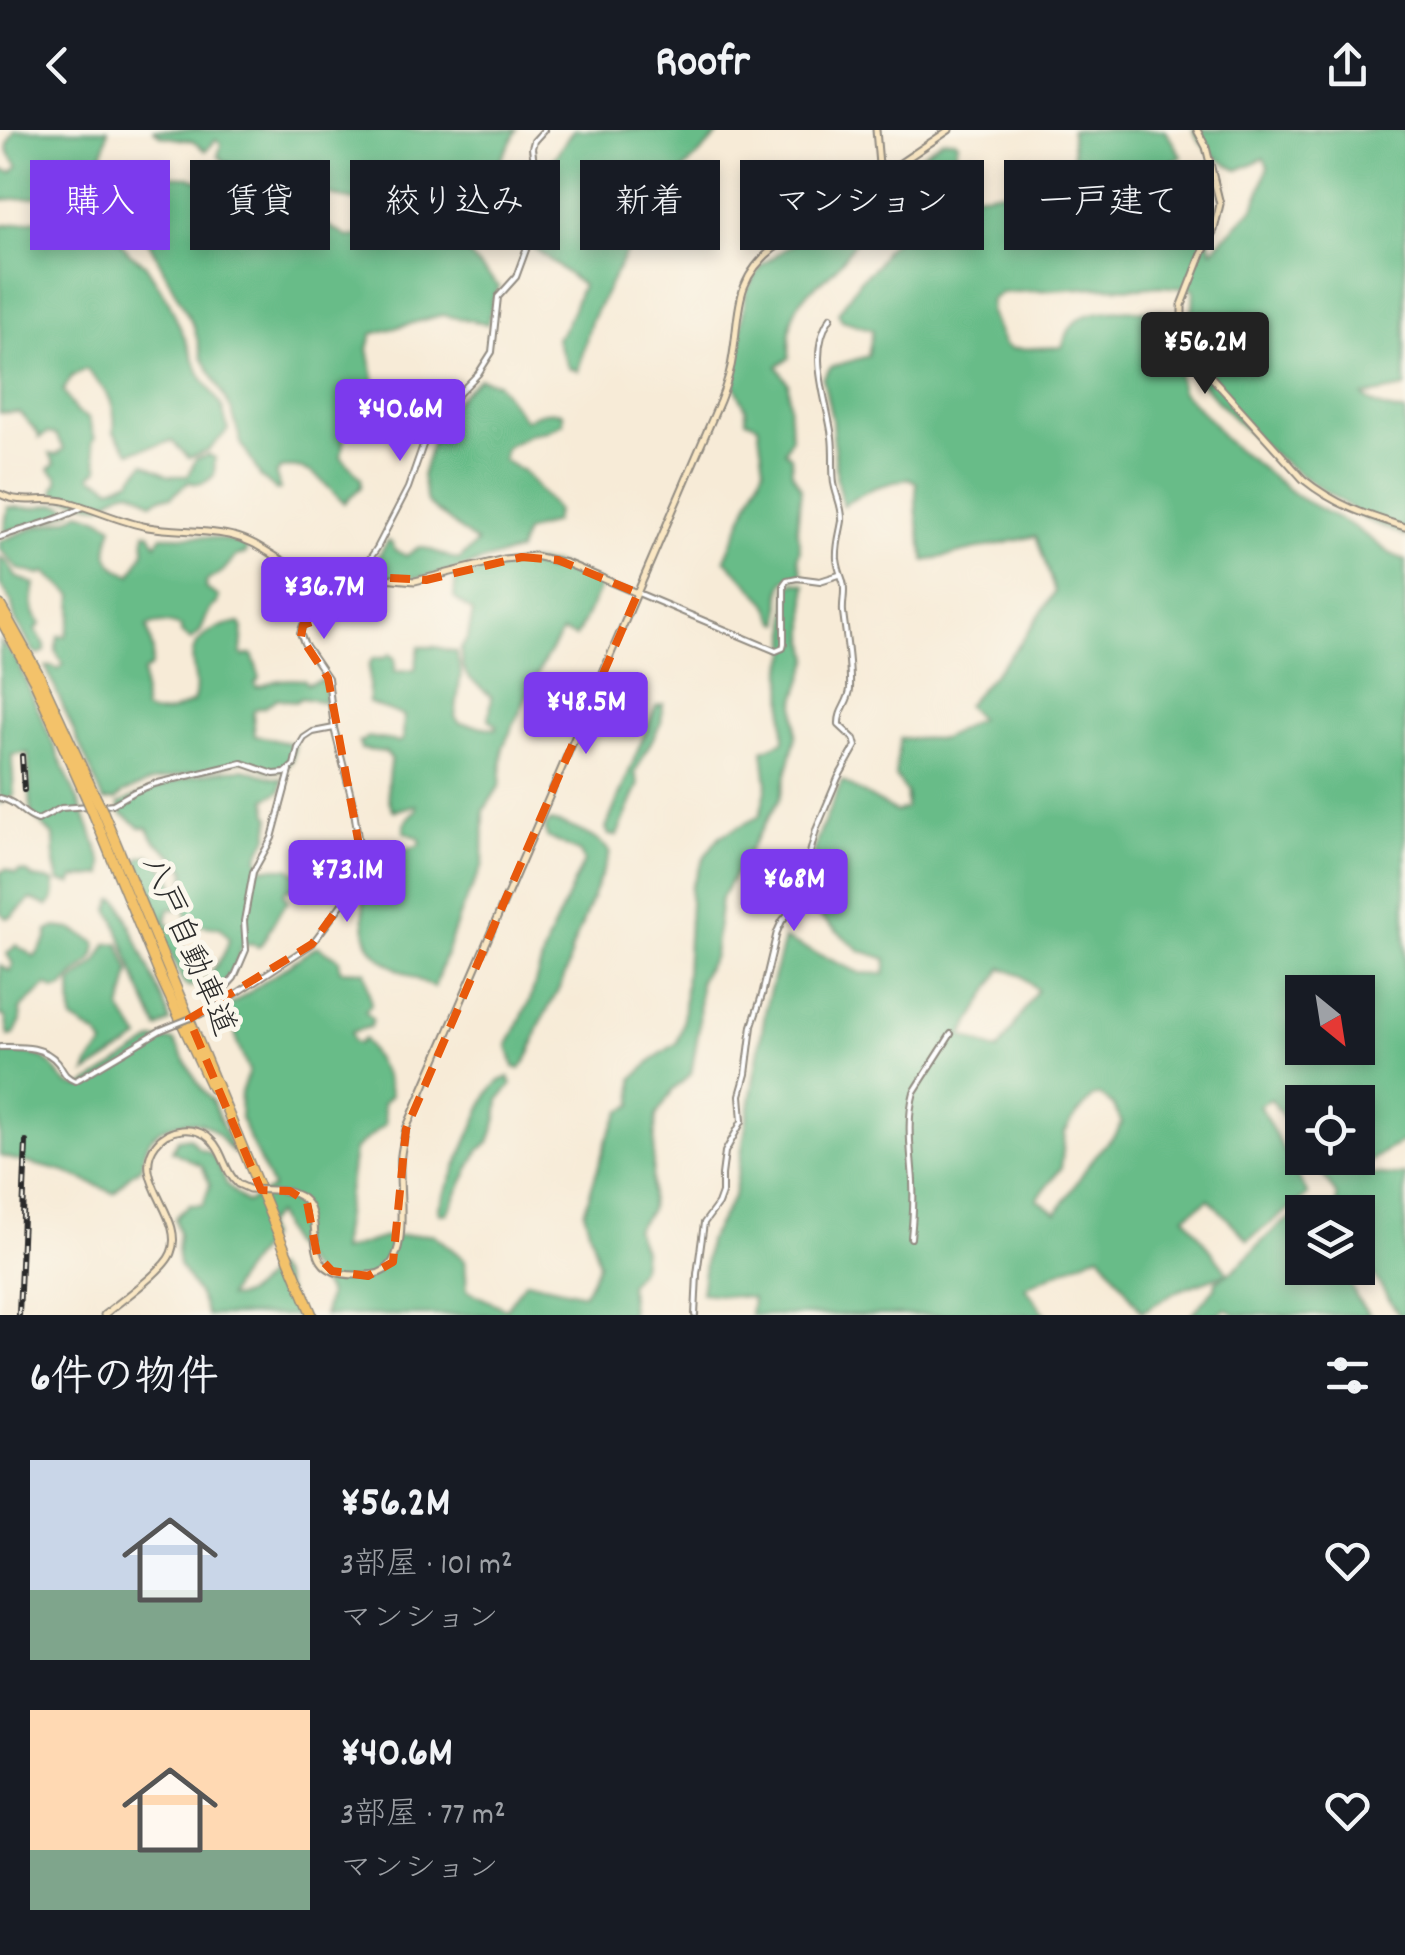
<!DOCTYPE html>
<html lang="ja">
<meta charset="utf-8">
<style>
:root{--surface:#171b24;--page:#242831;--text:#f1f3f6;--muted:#9ea1a6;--accent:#7c3aed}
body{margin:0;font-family:Dekko,"Klee One",sans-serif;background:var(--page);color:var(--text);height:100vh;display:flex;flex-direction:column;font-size:38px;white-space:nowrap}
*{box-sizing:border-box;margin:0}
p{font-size:32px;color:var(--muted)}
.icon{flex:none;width:55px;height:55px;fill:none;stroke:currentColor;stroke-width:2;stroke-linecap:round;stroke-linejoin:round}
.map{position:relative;height:1185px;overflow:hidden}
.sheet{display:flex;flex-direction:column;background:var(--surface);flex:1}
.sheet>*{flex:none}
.top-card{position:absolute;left:30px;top:30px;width:1345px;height:90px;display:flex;gap:20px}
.needle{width:65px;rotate:150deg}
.fabs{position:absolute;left:1285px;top:845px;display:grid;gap:20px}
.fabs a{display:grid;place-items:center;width:90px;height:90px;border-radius:0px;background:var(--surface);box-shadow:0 5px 15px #0003;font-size:50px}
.price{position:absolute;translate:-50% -85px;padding:0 22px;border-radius:10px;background:var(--accent);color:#fff;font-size:32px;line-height:65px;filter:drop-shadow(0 2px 5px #0008)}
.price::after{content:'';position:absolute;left:50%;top:60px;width:30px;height:22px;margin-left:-15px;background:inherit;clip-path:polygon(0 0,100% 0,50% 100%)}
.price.current{background:#222;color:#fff}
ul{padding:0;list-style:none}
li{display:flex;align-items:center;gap:30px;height:250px;padding:0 30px}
li span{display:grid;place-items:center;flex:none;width:280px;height:200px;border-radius:0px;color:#555}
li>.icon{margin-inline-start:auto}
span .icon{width:120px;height:120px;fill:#fffc;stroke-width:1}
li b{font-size:42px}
h2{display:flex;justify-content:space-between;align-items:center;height:120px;padding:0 30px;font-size:42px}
.pill{padding:0 35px;border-radius:0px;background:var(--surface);box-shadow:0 5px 15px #0003;font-size:35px;line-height:90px}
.pill.current{background:var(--accent);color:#fff}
header{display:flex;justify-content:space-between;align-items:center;height:130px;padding:0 30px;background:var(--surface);font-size:45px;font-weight:700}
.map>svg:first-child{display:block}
.forest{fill:#68bc88;stroke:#4a745a;stroke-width:2.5;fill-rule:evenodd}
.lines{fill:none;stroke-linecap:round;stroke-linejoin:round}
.street-casing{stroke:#918b81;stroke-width:8}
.secondary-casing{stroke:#918b81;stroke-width:9}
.highway-casing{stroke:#918b81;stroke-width:12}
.street{stroke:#fff;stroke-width:4}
.secondary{stroke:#fae7c3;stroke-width:5}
.highway{stroke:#f3c26a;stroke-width:9}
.rail-casing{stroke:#2b2b2b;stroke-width:6}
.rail{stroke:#fbf7ec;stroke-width:2.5;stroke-dasharray:8;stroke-linecap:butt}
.street-bridge-casing{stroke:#918b81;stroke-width:8;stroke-linecap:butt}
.secondary-bridge-casing{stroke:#918b81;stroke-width:9;stroke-linecap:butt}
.highway-bridge-casing{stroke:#918b81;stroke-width:12;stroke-linecap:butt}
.street-bridge{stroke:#fff;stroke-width:4}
.secondary-bridge{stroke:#fae7c3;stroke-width:5}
.highway-bridge{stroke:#f3c26a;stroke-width:9}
.marked{fill:none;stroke:#e8590c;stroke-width:8;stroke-dasharray:20 12;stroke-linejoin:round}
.labels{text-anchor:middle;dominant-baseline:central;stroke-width:10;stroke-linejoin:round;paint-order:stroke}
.street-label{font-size:32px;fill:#2b2b2b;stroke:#fbf7ec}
</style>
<header><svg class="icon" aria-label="back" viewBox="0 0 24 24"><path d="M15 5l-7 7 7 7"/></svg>Roofr<svg class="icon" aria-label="share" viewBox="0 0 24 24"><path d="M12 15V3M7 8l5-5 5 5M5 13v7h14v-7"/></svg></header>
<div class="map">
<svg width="1405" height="1185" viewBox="0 0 1405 1185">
<rect width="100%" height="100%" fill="#fbf7ec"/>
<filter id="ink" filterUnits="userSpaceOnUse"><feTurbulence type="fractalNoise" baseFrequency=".01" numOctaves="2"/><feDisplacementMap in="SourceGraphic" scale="20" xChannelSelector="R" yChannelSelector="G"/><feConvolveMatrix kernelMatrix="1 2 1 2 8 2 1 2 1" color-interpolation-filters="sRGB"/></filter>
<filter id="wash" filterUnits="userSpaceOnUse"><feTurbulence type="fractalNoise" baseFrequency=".0048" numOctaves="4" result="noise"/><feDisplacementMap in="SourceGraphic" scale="40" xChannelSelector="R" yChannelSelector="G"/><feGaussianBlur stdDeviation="2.25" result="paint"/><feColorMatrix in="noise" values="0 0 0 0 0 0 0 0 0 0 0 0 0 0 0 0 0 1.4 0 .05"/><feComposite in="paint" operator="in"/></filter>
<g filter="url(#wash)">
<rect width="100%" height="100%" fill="#f7ebd7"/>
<g class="forest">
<path d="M15,0h93c-2,10 -4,21 -8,31 -15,37 -67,36 -100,39v-31l12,3 6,-6c-13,-18 -14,-18 -3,-36z"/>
<path d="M154,0h363l-23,43 -4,28 -85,-33 -7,16 -19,23 -61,-15 -14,-10 -37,-8 -42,-12 -7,-6 3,-12 -5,-4 -10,11 -14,-10 -31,-5z"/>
<path d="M573,0h150l-67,68 -9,14 -56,109 -13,50 -10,-4 -12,-29c12,-10 19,-37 26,-53l-48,-37 12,-23 -3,-40 9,-24z"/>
<path d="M1071,0h94l17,27 -38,18 -47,19 16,23 83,-20 16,53 42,-42 14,-41 -4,-9 -26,12c-21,-10 -34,-19 -45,-40h212v258l-42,8c12,11 26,15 42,16v125c-14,-8 -28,-12 -42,-19 -7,-4 -12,-10 -18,-14 -65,-39 -116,-83 -161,-143l-6,13 3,17 32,32 11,16 74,58 56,30 37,27 14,6v581l-17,8 -21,15 -1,10 29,2 10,-2v141h-6l-41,-64v-39h-22l1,-16 -26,-38h47v-56h-56v42l-31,-45 -12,6 49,90 -60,45 -39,-41 -24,17 43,57 -51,18 -35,21 -42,-59 -75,34 21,28h-296l2,-17 -51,-5 7,-52 26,-45 33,-195 17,-62 76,34 25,1 2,-15 -26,-8 -59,-49 16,-65 24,-56 54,31 10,-4 1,-14 -12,-19 5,-37 42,1 37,-20 -13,-14 53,-60 36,-53 -19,-56 -111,25c-4,-26 -12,-51 -8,-78l-8,-5 -36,10 -30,17 -6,-24 -5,-61 -9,-42 8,-11 37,-11 5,-26 -31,-10 -4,-7 22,-33 16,-14 10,-17 38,-38 4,-19 55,2 92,-14zM1159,156l35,3 -1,20 -5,6c-23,-4 -92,-10 -110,5 -9,6 -12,18 -16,27l-50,2 -8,-4 -14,-33 1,-12 10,-7 97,-6 43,1zM1002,838l20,8 15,14 -39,61 -36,-15zM1302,862h56v56h-56zM1100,965l13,10 9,18 -6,11 -22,22 -37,57 -20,-14 24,-31 4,-36 7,-11 20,-24z"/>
<path d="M943,10h12l3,3 -8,33 -23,7 -8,-3c-43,21 -54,51 -81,85 -14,19 -33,22 -43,46 -7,14 -5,32 -6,47l-12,8 11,17 3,54 -6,14 6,5 1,17 9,15 -4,40 3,22 -2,6 5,20c-30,-3 -21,25 -22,47l-5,-2 -9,-18 -42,-44 39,-92 -6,-42 -12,-5v-11l-12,-25 12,-93 16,-26z"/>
<path d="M154,46l36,1 26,12 54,11 23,18 32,6 22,13 89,-10 25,19 38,41 -6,12 -5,25 -46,-9 -70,19 -4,15 7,33 14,10 -6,14 -19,-3 -2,15 -18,20 -3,19 20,21v9l-17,16c-23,-21 -29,-39 -63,-35l-5,7 4,14 -4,1 -15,-13 -20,-34 -9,-32 -30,-54 -8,-30 -44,-83 -19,-20 22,-2z"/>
<path d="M83,87l20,1 26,35 16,11 24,38 32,74 21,31 6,23 -20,21 -19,7 -17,-17 -42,11 -16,-20c3,-32 -8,-41 -28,-63l-14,7 -9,15 13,21 12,6 7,20 -3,4 7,27 -8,6 2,3 11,4 8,6 19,-8 13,-17 25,13h19l8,-17 13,-4 6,3 -1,17c-9,9 -14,10 -25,7l-18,15h-10l-9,6c-26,-21 -25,-13 -52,3l-45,-10 -1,-8 4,-5v-6l-9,-8 6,-5 -5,-10 7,1 7,-6 -8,-14 -8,-2 -9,5 -1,-5 -19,-21 -19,1v-187l49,-8z"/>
<path d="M479,248l18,5 28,37c13,-7 23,-11 38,-7v10l-16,8 -17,3 -25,14 -2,12 20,11 33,39 -2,12 -29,10 -7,19c-37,8 -72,26 -110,27 -13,0 -27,-2 -41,-4l21,-33 5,2 1,6 12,7 13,-9c15,2 25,10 40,13l18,-17 -50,-40 -5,-27 15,-52 18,-23z"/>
<path d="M55,374l9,1 8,5c-16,10 -47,16 -66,22l-2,-2 4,-23 24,1z"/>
<path d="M80,382l19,6 14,8c-8,26 -11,38 18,49l13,-23 1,-20 5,1 6,11 6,-8c27,0 62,-1 85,11l-2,7 -9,2 -13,15 -16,10 -2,7 14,9c-5,14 1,1 -8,12 -10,13 -4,21 -20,31l-10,-7v-6c-12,-5 -22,-6 -34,-1l6,26 -2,14 -8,6 1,38c17,9 33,-1 49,-8 11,-28 -17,-48 16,-69 9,-6 20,-10 31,-10l3,5 -2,25 2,3 9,-2 8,24 -5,5 1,4c8,0 11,-4 19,-6 9,-2 19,-2 29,-1l3,4 17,-5 2,23 -25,-4 -6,4 -18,-4 -12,9 -10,2 -2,5 2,22c14,1 24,7 38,7l2,3 -3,14 -7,10 -15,1 -25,-11 -95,22 -27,11 -7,7 -12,1 -58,-134 6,-1 6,4 6,-6c-9,-10 -10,-15 -5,-28h7l6,-22 1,-19 -28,-23 -5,3 -22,-6 -18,-20v-8l37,-14 34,-9z"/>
<path d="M0,427l8,6 8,14 19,7c-3,15 -5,27 6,40l-6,6 10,15v6l-6,4 -5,-3 -19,-33 -4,-18 -11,-17z"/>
<path d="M527,431l28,3 44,18 2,3 -25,52 -14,-5 -20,33 -39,82 -3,38 -16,25 -1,55 -22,46 -27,77c-69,-36 -73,-31 -70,-112l12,-11 16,3 3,-5 -2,-8c7,-8 19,-5 28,-11l-2,-6 -15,-6c0,-11 4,-15 12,-22v-5l-22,6c-10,-14 -6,-37 -3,-53l-6,-6 -24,-3 -2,-6 9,-6 31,5 4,-2 1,-24 -35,-13v-38l4,-7h11l6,-4 5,5v13l20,-2 4,-23h17l20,5 5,20 -6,45 5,6 36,6v-4l-7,-6 3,-22 -25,-21 -4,-10 -2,-17 7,-12 5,-25 -19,-14 2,-20z"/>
<path d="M795,452l11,2v53l4,21 -15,44 1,34 -16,62 -59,100 -7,58 -14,24 -1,48 -8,46 -19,17 -16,25 -6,94 -15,19 8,21 -2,17 -12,17 2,31h-307l4,-20 -3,-7 -36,-45 -13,-29 -11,11 3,13 -34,46 -6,13c20,3 33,-16 46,-29l8,9 14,38h-89l-7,-18 -21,-32 -2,-16 2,-16 -4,-15 14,-13h14l7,-20 -8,-19 -30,-15 6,-12 11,-2 9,11 12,5 8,11 9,21 19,18 26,-15 -32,-70 1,-26 8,-21 -12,-28 -3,-22 -8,-13 91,-62 22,13 1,11 25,1 6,34 -6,6 8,10 -3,6 -19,5 2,9 5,3 6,-5 22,38 5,18 -8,8 2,21 -31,26 -14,101 45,-14 48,-3 32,26 2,31 39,18 20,-28 58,13 15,-30 -15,-52 23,-73 14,-28 12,-6v-27l26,-23 18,-12 6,-19 8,-136 14,-32 15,-20 40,-20 7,-31 -4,-35 21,-9 -1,-73 5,-15v-65z"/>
<path d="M0,511l17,20 72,165 14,38v11l-29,3 -3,6 -12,-3 -4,-18 -1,-26 -23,-24 -3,-60 -16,2 2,40 -14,8z"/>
<path d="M663,574l-2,19 -26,50 4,11 -22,52 -8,-1 -3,-7 50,-122z"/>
<path d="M244,639l30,9 9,1 -2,12 -15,8 2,15 3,3 -3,19 -10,21 4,11h26l12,7 1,10 -15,5 -2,4 4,8 -6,6 -21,37 -3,2 -7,-4 -9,3c-5,23 -19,37 -32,56l-4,2 -7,-15c10,-18 27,-29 30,-51l-9,-11c-10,1 -20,-3 -31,-3l-7,-26 4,-25 -4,-10 -28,-23 -6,-12 -8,-1 -20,-15 -1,-8c37,-18 83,-34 125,-35z"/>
<path d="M551,691c17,4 51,17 59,32l-39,98c-2,24 -17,46 -28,67 -11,19 -6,31 -23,51l-6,-2 -6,-22 22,-45 18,-60 36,-79 -4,-8 -33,-16 -2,-10z"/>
<path d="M149,725c23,17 26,26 29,54h-9l-3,12c14,14 20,41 32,59l-1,4 -8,3 -5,-3 -26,-56 -21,-53 -1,-10 4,-8z"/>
<path d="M6,739l10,5 3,-3 9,2 5,5 21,3c2,10 2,19 -6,25l-17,-7 -20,18 -5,1 -6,-6v-39z"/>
<path d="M116,769l5,4 46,108 3,11 -12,6 -20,-44 -23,-64 -6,-10 4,-10z"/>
<path d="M56,797l15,2 25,13c1,25 -22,28 -33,46l-9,2 -7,-5 -27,24 1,12 -7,14 -5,1 -4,-19 -5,-2v-50l10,6 3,-7 -6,-10 9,-9 19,12 12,-18v-8z"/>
<path d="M119,813l11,29 -9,38 19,29 -54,34 3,-9 15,-19 -7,-10 -25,-15 -1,-37 26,-21 10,-18z"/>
<path d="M154,910l20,1 27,47 10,11 23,54c-11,-8 -16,-23 -29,-28 -15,-7 -42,-1 -53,12 -7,8 -8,20 -11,30l-12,9 -15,17 -49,-21 -65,-16v-103c14,0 29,-2 43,5 17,9 13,28 39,29z"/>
<path d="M509,947l3,7 -13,16 -2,19 -8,24 -10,7 -32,63 -6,1 -3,-5 50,-116 12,-12z"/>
<path d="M1302,1083v55h46c2,20 8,32 22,47h-133l-11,-6 -9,6h-26l24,-27 1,-7c26,-12 41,-38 64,-56 6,-5 15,-8 22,-12z"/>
</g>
</g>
<g filter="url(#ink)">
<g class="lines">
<g class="street-casing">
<g id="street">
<path d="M0,407c28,-10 58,-16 83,-30"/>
<path d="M361,447l1,-7 15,-22 31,-60 21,-60 8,-12 41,-42 14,-22 6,-55 18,-20 11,-30 13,-24v-16l-8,-59 2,-7 10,-11"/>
<path d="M638,463l138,58 7,-3 1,-4v-60l3,-4 10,-2 23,3 19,-6"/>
<path d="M0,668c19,4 22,18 38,22l23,-12 28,-2"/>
<path d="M104,675l9,-1 21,-12 20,-8 88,-21 32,11 11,-1 9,-8 4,-17 6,-10 9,-6 21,-4"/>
<path d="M214,877v-7l20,-22 12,-28 -2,-29 9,-49 19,-34 18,-67"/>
<path d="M201,884l18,-9 93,-61 41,-55 10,-17 -10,-68 -19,-76 -6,-50 -24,-35 -4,-10 3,-8 8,-7 36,-10 9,-32"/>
<path d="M0,917c20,0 44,-2 58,16 6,9 7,14 17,18l86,-51"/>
<path d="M911,1108c2,-20 3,-38 2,-57 -2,-30 -7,-60 1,-89l37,-58"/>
<path d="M695,1185l2,-41 7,-51 14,-19 4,-11v-18l3,-23 17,-31 -2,-26 6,-21 6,-48 10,-31 15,-63 5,-11 15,-18 19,-73 22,-52 18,-32 -2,-7 -15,-14c-1,-15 10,-22 11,-36 1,-26 -4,-51 -7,-77 -1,-10 3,-21 0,-31 -3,-8 -5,-13 -6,-22 -1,-14 3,-25 5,-38 1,-13 -6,-25 -8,-38 -2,-15 0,-31 -2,-46 -5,-39 -26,-85 -1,-120"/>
</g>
</g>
<g class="secondary-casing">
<g id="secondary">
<path d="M876,0l4,46"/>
<path d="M1197,0l9,17 14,57 -6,26 -12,24 -20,51v18l5,20 19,28 97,108c32,26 63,36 102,48"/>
<path d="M0,364c23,12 44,1 68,8 27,7 52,20 80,25 28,5 57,2 85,9 28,6 48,30 76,35l106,10 89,-22 30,-3 32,7 71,30"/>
<path d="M273,1060c77,2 7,84 82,85 11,0 21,1 30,-5 24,-17 14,-76 15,-103 0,-13 3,-25 6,-38l314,-728c6,-15 11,-30 13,-46 7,-44 1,-75 40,-106l176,-119"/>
<path d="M104,1185c16,-14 60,-44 67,-62 15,-36 -42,-74 -15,-109 6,-8 16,-13 26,-14 10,-1 21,2 28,9 14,12 14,33 28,45"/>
</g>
</g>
<g class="highway-casing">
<g id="highway">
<path d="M0,475l40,72 55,119"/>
<path d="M0,488l34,62 53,119"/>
<path d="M103,682l209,503"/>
<path d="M94,685l65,158 53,115"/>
</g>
</g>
<use href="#street" class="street"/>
<use href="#secondary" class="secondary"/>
<use href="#highway" class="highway"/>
<g class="rail-casing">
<g id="rail">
<path d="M22,626l2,34"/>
<path d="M19,1185l7,-173"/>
</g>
</g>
<use href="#rail" class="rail"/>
<g class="street-bridge-casing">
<path id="street-bridge" d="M161,900l40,-16"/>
</g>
<g class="secondary-bridge-casing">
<path id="secondary-bridge" d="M238,1054l11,5 24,1"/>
</g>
<g class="highway-bridge-casing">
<g id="highway-bridge">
<path d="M95,666l8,16"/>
<path d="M87,669l7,16"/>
</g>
</g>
<use href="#street-bridge" class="street-bridge"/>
<use href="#secondary-bridge" class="secondary-bridge"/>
<use href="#highway-bridge" class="highway-bridge"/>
</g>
</g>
<path class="marked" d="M522,427l36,3 80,33 -232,536 -13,133 -25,14 -36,-5 -15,-16 -10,-53 -17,-11 -29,-1 -72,-171 123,-75 52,-72 -36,-194 -27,-41 2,-12 45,-15 8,-34 70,4z"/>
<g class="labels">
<g class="street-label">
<text transform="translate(186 817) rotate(67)">八戸自動車道</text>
</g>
</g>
</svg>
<div class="fabs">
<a><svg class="needle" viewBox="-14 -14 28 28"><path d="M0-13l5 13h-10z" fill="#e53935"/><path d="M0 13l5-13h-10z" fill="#9ea1a6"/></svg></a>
<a><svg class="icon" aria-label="locate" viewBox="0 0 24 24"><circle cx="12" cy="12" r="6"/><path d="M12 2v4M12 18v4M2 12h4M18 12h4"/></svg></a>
<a><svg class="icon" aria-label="layers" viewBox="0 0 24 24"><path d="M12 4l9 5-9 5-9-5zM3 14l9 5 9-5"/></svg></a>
</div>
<b class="price current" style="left:1205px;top:267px">¥56.2M</b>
<b class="price" style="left:400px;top:334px">¥40.6M</b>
<b class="price" style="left:324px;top:512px">¥36.7M</b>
<b class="price" style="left:586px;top:627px">¥48.5M</b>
<b class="price" style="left:347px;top:795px">¥73.1M</b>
<b class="price" style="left:794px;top:804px">¥68M</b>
<div class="top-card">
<a class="pill current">購入</a>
<a class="pill">賃貸</a>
<a class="pill">絞り込み</a>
<a class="pill">新着</a>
<a class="pill">マンション</a>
<a class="pill">一戸建て</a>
</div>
</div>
<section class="sheet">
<h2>6件の物件<svg class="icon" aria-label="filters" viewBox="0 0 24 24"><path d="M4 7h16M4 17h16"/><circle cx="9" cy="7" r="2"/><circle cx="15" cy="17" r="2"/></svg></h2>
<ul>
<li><span style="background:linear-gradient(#c9d6e8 65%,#7fa58c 0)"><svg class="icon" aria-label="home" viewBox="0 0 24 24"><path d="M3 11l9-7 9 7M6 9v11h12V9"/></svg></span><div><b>¥56.2M</b><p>3部屋 · 101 m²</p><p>マンション</p></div><svg class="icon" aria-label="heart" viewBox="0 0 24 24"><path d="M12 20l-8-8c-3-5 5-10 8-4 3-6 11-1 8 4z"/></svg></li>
<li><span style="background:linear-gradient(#ffd9b3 70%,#7fa58c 0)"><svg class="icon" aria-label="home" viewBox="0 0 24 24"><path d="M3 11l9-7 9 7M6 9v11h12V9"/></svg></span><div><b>¥40.6M</b><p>3部屋 · 77 m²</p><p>マンション</p></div><svg class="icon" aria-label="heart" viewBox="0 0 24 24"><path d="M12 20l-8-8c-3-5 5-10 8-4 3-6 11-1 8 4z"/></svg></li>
</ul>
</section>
